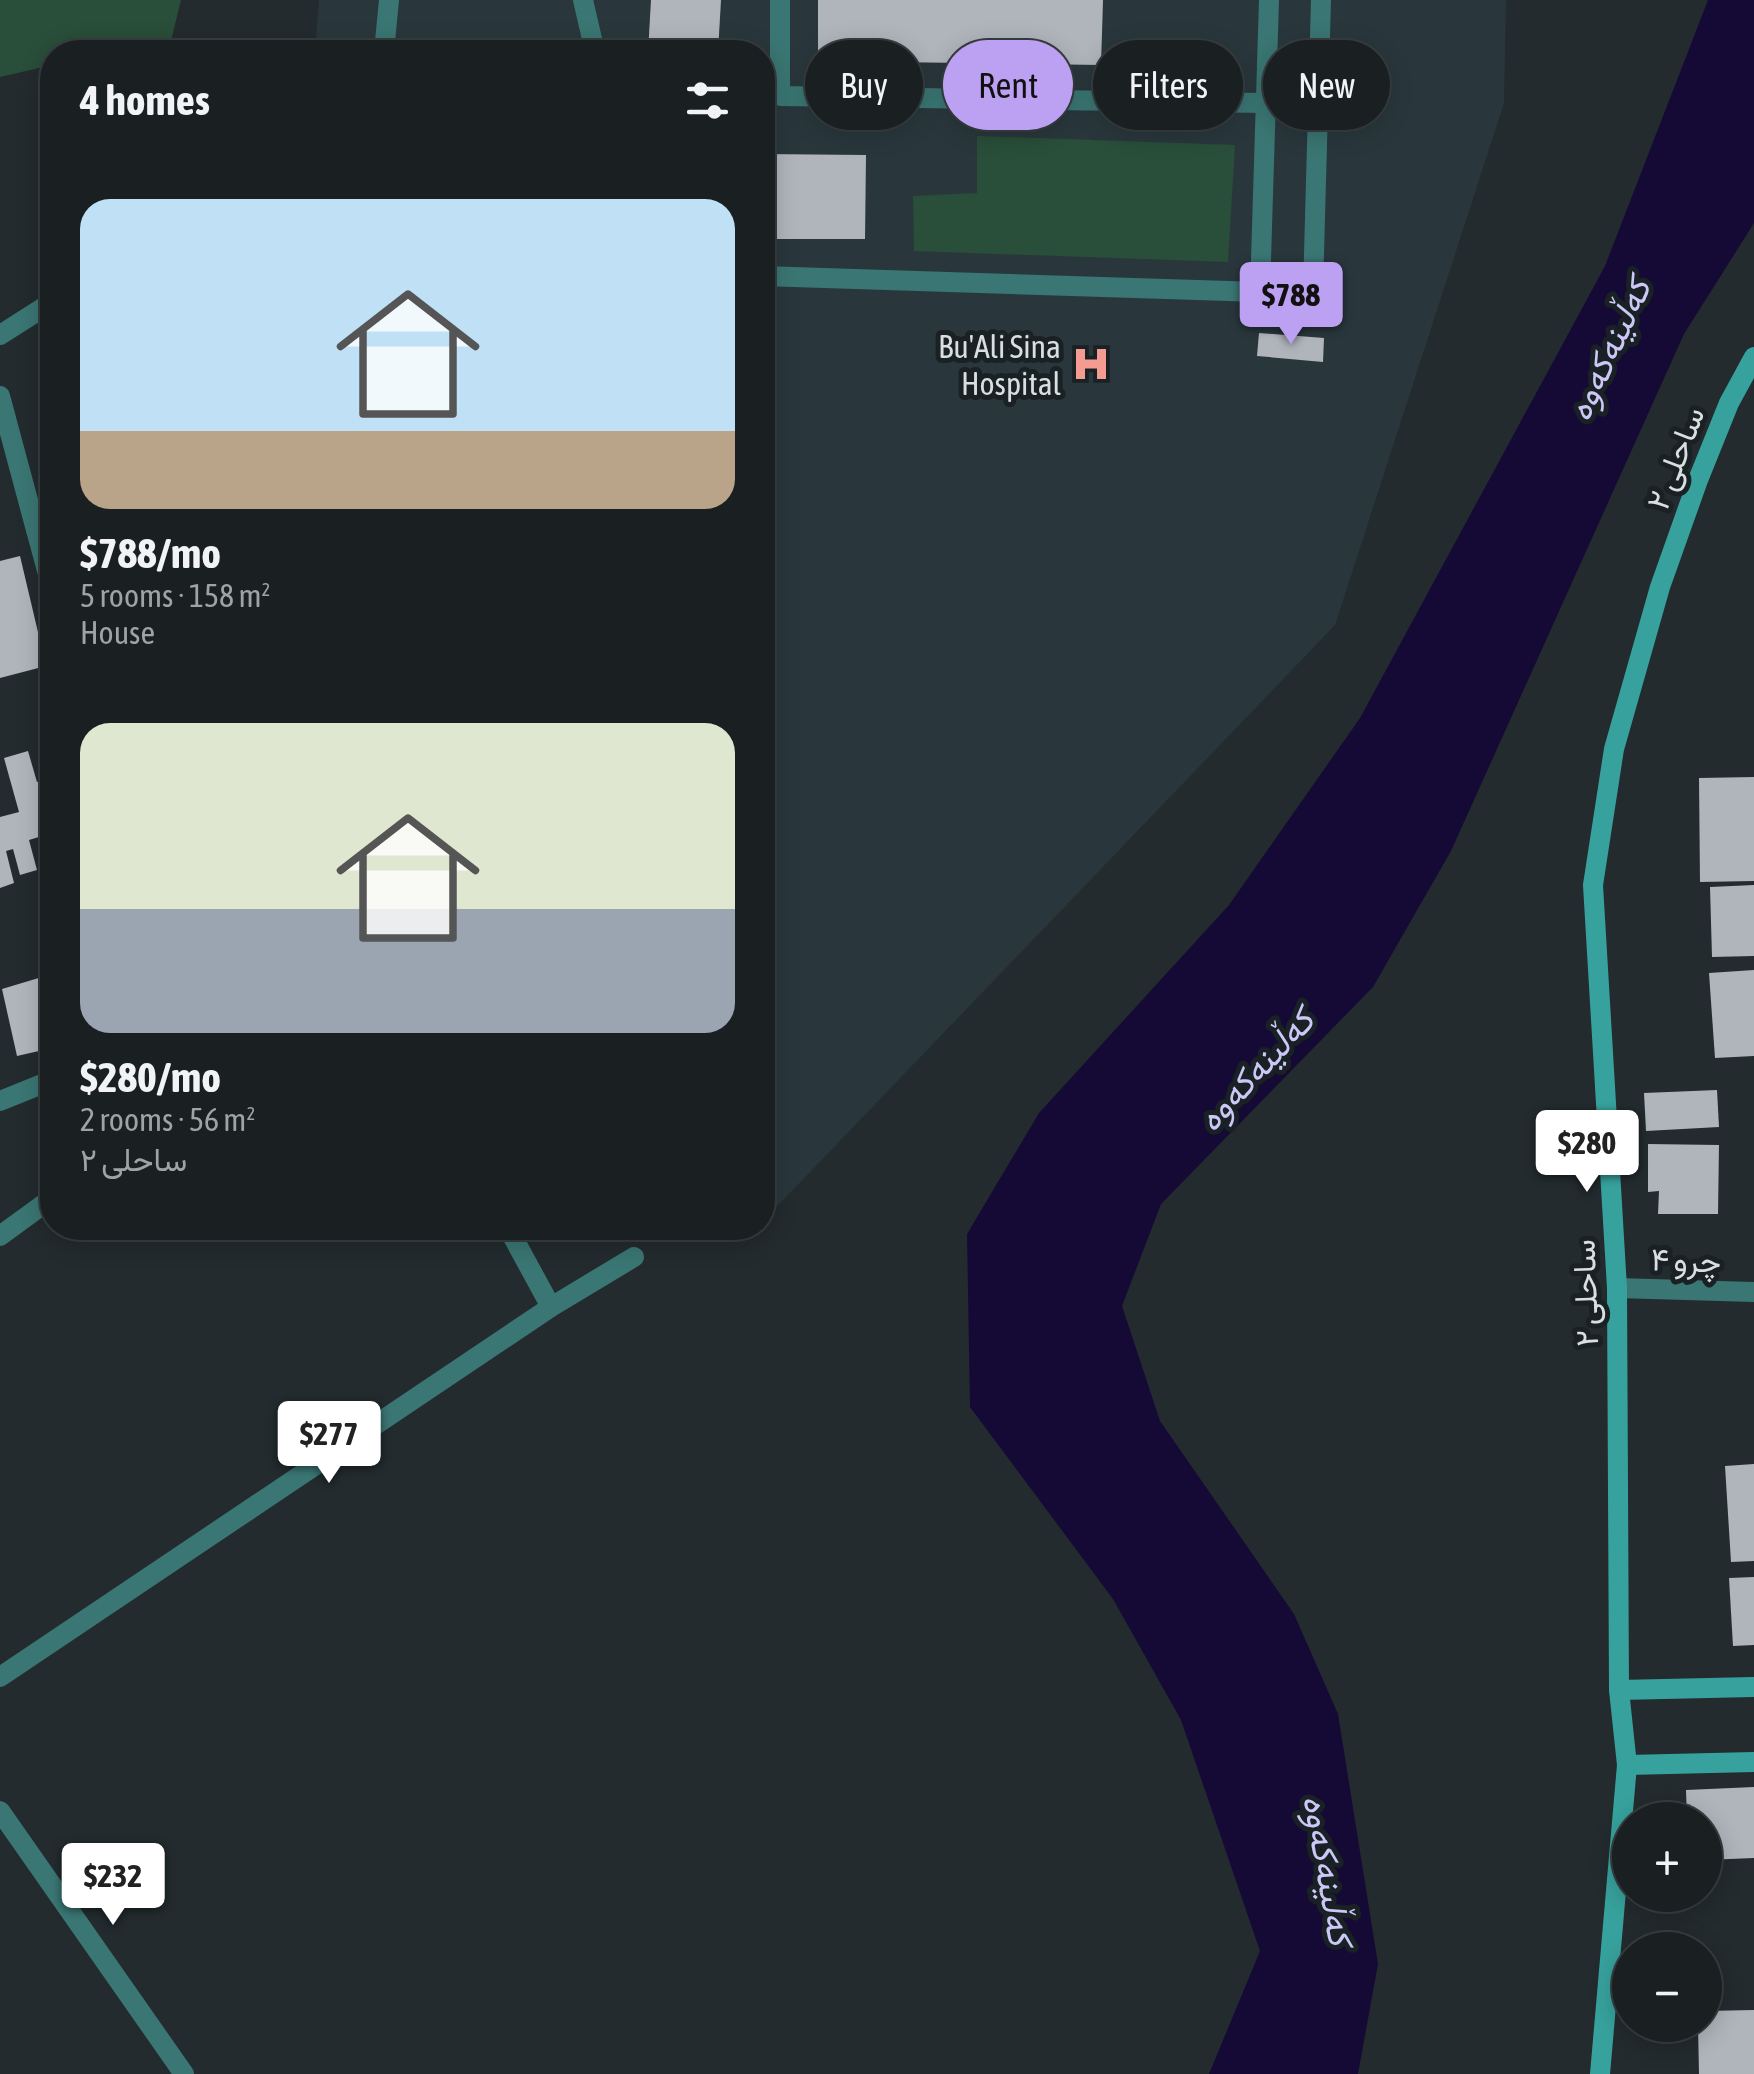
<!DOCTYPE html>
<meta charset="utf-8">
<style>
:root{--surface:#1a2022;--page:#272d2f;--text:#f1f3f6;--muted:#9fa3a5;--line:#383e40;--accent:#bca0f2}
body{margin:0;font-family:"Asap Condensed",Vazirmatn,sans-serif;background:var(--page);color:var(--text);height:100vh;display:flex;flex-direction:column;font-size:38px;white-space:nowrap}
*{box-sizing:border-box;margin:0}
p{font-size:32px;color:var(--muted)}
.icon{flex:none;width:55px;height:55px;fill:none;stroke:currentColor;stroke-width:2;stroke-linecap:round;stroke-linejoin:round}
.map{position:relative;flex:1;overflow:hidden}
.sheet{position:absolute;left:40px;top:40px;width:735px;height:1200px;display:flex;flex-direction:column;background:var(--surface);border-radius:40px;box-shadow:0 5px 25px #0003,0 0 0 2px var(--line)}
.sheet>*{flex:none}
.top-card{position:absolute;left:805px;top:40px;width:798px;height:90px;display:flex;gap:20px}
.tools{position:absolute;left:1612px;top:1802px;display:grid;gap:20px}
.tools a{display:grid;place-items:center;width:110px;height:110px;border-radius:50%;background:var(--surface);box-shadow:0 5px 25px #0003,0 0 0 2px var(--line);font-size:50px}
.price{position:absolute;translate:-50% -85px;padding:0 22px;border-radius:10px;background:#fff;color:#222;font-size:32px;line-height:65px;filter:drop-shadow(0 2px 5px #0008)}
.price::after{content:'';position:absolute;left:50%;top:60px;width:30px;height:22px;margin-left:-15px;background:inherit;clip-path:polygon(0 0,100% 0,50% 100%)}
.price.current{background:var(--accent);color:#111}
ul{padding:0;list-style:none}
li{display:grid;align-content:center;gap:20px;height:530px;padding:0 40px}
li span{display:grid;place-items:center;height:310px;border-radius:30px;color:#555}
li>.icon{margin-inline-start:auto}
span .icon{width:180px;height:180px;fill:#fffc;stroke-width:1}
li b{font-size:42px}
h2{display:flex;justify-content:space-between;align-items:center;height:120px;padding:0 40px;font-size:42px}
.pill{padding:0 35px;border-radius:45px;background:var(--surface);box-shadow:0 5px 25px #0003,0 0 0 2px var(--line);font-size:35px;line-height:90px}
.pill.current{background:var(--accent);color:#111}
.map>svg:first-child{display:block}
.built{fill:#29373c}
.green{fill:#294e39}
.water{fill:#150a35}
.building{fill:#b0b5bc}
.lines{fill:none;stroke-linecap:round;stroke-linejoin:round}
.lane{stroke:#3a7673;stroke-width:20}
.street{stroke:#3a7673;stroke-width:20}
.secondary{stroke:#37a29d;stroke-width:20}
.labels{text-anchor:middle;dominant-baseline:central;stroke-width:10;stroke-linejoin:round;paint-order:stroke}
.poi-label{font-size:32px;fill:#d9dee0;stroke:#1a2124;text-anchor:end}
.street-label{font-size:32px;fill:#d9dee0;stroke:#1a2124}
.water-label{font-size:35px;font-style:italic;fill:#cbc7f6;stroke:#1a2124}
</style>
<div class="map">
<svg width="1754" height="2074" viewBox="0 0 1754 2074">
<rect width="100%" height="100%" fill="#232b2e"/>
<path class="built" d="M319,0h1187l-2,103 -169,522 -572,596 -1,-1169h-447z"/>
<g class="green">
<path d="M0,0h181l-11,45 -48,7h-70v13l-52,12z"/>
<path d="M977,136l258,9 -7,117 -314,-11 -1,-55 64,-3z"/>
</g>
<path class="water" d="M1708,0h46v223l-70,111 -233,517 -78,136 -212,217 -39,102 38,115 134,193 44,100 40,250 -20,110h-149l51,-123 -79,-231 -68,-121 -143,-192 -3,-173 72,-121 190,-208 131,-187 245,-452z"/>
<g class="building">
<path d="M651,0h70l-3,52h-70z"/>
<path d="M818,0h285l-2,65 -283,-4z"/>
<path d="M762,154l104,1 -1,84h-103z"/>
<path d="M1259,333l65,5 -1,24 -66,-6z"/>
<path d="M20,556l26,110 -46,12v-117z"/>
<path d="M28,751l9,31 15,-3v54l-23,7 8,30 -17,5 -7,-26 -7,2 8,32 -14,5v-71l19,-5 -15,-54z"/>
<path d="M1754,777v104l-54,1 -1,-104z"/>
<path d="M1754,885v71l-42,1 -2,-70z"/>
<path d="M1754,970v86l-39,2 -6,-85z"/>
<path d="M52,974v74l-35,8 -15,-67z"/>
<path d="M1717,1090l2,37 -73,4 -2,-38z"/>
<path d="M1648,1144l71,1 -1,69h-60l1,-23 -11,1z"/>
<path d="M1754,1464v97l-23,1 -6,-96z"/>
<path d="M1754,1577v68l-21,1 -4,-68z"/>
<path d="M1754,1787v71l-49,2v-40h-18l-1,-30z"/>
<path d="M1754,2010v64h-55l-1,-49h7v-14z"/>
</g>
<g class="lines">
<g class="lane">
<path d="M583,0l12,52"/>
<path d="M780,0v96l486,7 52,-4"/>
<path d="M384,52l5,-52"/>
<path d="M762,276l498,16 53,-2 8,-290"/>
<path d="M1260,292l9,-292"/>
</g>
<g class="street">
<path d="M0,335l52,-33"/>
<path d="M0,396l36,134 16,-3"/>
<path d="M36,530l16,59"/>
<path d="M0,1101l52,-21"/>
<path d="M508,1228l43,79"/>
<path d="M0,1236l52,-38"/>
<path d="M1617,1288l137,4"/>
<path d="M0,1677l551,-370 83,-50"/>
<path d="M0,1811l184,263"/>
</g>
<g class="secondary">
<path d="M1619,1690l135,-3"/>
<path d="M1627,1765l127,-3"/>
<path d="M1600,2074l27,-309 -8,-75 -2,-402 -24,-403 21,-136 46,-162 38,-107 31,-77 25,-46"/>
</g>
</g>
<defs>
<g id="hospital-bare" transform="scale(3)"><path d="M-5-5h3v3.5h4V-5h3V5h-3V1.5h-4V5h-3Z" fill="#f59c92" stroke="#1a2124" stroke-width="2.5" paint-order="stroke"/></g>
</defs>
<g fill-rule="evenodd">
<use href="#hospital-bare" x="1091" y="364"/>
</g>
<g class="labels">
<g class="poi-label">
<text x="1061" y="346">Bu'Ali Sina<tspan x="1061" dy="37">Hospital</tspan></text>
</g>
<g class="street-label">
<text transform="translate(1675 458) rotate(-69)">ساحلی ۲</text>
<text transform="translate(1686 1260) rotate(2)">چرو ۴</text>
<text transform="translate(1585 1293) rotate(-92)">ساحلی ۲</text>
</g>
<g class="water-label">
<text transform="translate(1608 349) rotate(-65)">کەڵینەکەوە</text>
<text transform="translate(1255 1069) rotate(-47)">کەڵینەکەوە</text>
<text transform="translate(1329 1870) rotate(80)">کەڵینەکەوە</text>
</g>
</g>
</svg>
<div class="tools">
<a>+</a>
<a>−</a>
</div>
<b class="price current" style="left:1291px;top:347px">$788</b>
<b class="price" style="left:1587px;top:1195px">$280</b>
<b class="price" style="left:329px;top:1486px">$277</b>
<b class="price" style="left:113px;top:1928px">$232</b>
<div class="top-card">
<a class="pill">Buy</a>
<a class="pill current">Rent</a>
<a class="pill">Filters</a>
<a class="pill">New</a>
</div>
<section class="sheet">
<h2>4 homes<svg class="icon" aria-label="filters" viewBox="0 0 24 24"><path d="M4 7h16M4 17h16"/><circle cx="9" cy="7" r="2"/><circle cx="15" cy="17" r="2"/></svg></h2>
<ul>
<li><span style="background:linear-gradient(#bfe0f5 75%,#b9a48a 0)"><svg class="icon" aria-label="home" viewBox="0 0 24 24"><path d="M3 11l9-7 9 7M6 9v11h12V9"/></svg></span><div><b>$788/mo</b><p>5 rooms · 158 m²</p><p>House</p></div></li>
<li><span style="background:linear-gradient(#dfe7d0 60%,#9aa5b1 0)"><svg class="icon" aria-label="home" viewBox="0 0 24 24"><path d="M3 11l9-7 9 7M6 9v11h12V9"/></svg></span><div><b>$280/mo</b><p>2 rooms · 56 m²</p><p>ساحلی ۲</p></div></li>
</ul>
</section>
</div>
